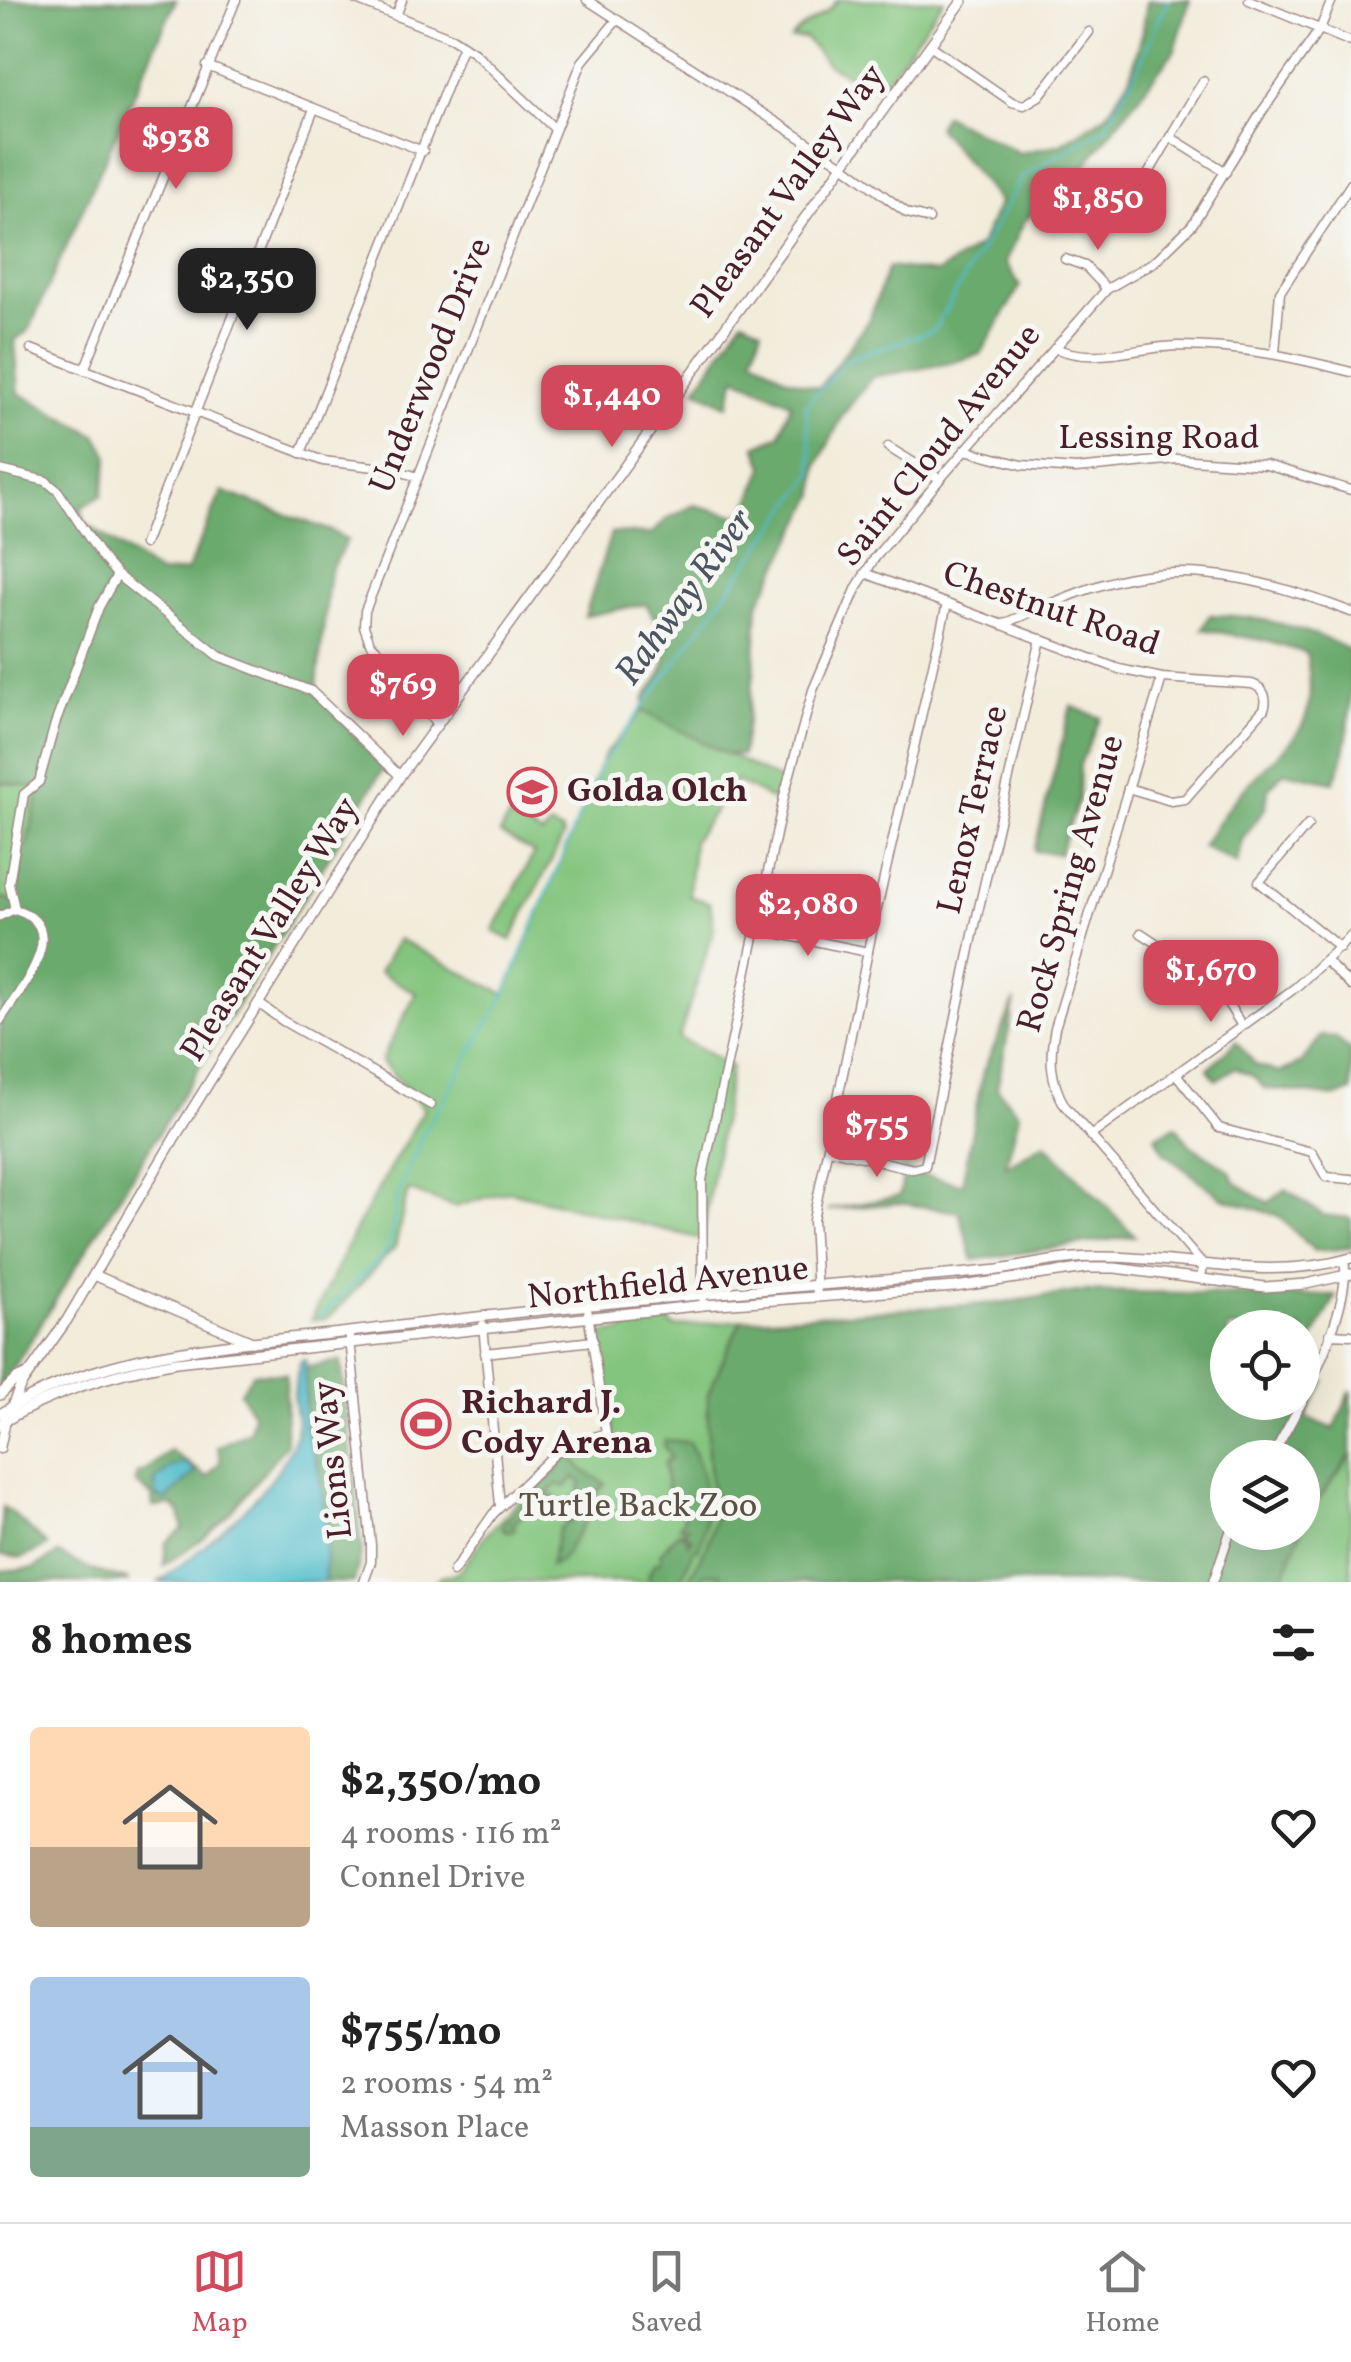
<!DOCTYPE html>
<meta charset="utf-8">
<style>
:root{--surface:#fff;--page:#f6f6f6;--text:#222;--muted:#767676;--line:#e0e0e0;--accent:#d1495b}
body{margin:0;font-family:Vollkorn,serif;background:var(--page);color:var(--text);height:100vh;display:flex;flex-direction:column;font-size:38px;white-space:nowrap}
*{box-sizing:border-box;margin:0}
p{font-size:32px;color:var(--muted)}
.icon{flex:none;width:55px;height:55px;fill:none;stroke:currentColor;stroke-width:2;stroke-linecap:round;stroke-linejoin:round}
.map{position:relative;height:1582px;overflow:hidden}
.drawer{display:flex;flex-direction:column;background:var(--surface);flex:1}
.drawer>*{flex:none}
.controls{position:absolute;left:1210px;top:1310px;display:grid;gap:20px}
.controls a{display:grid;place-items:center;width:110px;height:110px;border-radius:50%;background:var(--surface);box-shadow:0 10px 40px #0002;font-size:50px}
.price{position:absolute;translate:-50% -85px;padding:0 22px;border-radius:20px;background:var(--accent);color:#fff;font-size:32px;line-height:65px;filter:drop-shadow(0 2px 5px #0008)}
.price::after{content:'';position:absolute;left:50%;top:60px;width:30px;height:22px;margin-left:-15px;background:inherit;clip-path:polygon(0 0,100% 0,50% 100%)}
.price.selected{background:#222;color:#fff}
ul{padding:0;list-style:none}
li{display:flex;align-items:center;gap:30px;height:250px;padding:0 30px}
li span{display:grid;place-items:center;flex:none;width:280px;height:200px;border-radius:10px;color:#555}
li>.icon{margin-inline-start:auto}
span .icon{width:120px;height:120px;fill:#fffc;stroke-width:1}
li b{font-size:42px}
h2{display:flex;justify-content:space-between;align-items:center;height:120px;padding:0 30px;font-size:42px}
.tabs{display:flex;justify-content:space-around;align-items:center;height:140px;border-top:2px solid var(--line);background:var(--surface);font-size:28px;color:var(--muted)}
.tabs a{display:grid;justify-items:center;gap:5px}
.tabs .selected{color:var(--accent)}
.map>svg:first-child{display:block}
.green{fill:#83c57e;stroke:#667254;stroke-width:2.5}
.forest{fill:#6aaa6d;stroke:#5a644c;stroke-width:2.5}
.water{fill:#51bdcb;stroke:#4e6e7b;stroke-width:2.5}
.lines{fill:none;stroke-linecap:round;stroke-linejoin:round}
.stream{stroke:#51bdcb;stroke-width:2.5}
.minor-casing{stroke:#9e8683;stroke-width:11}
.major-casing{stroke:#9e8683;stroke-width:12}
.minor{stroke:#fff;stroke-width:8}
.major{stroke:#fff;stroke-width:9}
.labels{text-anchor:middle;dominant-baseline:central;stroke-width:10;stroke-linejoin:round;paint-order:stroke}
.street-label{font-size:35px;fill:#4a1f2b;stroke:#f6f6f2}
.poi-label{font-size:35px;font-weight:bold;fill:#4a1f2b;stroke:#f6f6f2;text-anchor:start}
.park-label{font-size:35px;fill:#5b5144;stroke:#f6f6f2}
.water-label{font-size:38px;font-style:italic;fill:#4c5663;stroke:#f6f6f2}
</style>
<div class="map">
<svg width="1351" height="1582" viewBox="0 0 1351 1582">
<rect width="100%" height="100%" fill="#f6f6f2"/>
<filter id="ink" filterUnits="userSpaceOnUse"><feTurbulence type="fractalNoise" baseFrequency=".01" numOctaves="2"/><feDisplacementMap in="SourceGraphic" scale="20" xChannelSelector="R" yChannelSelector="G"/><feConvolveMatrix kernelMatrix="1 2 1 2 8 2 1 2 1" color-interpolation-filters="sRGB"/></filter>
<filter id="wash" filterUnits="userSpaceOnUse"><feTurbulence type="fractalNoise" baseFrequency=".0048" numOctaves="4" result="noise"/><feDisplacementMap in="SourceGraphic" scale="40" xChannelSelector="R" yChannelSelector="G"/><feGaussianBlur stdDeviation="2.25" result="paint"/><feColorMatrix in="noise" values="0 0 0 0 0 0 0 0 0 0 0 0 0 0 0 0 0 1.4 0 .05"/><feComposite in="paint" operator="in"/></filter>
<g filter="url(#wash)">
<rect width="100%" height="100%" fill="#f2ecdb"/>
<g class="green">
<path d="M837,0h107l-65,90 -51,-25 -23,-27 -14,1c15,-19 35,-21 46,-39z"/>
<path d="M643,711l140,71 -5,21 -42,-22 -43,60 -4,55 21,7 4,26 -35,109 52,28 -29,173 -193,-48 -55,16 -46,-17 -13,57 -66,71 -18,2 46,-94 67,-117 -43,-48 35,-68 -37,-21 19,-33 107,55 100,-240z"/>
<path d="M0,782l40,5 -26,114 -14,-3z"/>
<path d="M509,817l34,18 7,-9 12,6 1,5 -52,103 -18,-9 41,-78 -34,-19z"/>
<path d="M667,1320l7,7 67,-7 -33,74v64l7,59 -8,28 36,37h-308l6,-6 17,-3 25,-35 84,-88 47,-16 -16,-100 25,-3 8,-7z"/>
<path d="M1351,1455v127h-70l29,-71z"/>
</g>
<g class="forest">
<path d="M0,0h176l-147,330 -14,10 4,53 77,42 13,21 -7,39 -21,13 4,15 74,51 28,-3 35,-80 109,40 16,9 -17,31 -14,121 68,76 -384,622v-492l14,2 26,-112 -40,-6z"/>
<path d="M1147,0h43l-15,50 -94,121 -25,18 -32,33 -19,40 15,24 -39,68 -30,9 -79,14 -29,38 -26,52 -1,27 -58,111 -4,69 -12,81 -16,-1 -83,-43 2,-13 17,-25 7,-29 -23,-40 -61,12 26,-83 40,1 16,-15 27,-14 44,11 10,-9 16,-40 -8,-21 24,-11 11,-32 -55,-26 -8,29 -32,-17 47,-70 19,10 -9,27 33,22 33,10 51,-70 18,-51 49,6 43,-28 19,-43 -62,-75 7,-12 76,38 41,-9 46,-30 23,-36 13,-48z"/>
<path d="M1210,615c48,0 99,13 141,36 0,42 0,97 -17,131l-50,-10 -16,17 -2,18 -24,33 -5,24 -35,-18c15,-22 29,-45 48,-64 47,-48 70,-55 56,-129l-40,-12 -64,-12z"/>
<path d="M1071,706l30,12 -21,46 -1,35 -20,55 -25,-3z"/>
<path d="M1015,1000l-18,88 22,26 -13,52 39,-23 90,93 -162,24 -14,-48 -60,-9 -72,7 73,-14 4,-25 58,13 21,-113z"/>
<path d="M1321,1036l14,1 16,14v40l-14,6 -73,-9 -10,-11 -19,-9 -19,12 -8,-11 28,-28 20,24 23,8 22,-10z"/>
<path d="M1176,1126l14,19 39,25 7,13 32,20 18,-14 37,26 28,3v30l-37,3 -35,-35 -57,-18 -58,-45 -8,-17z"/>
<path d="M1084,1291l252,5 -33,62 -1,-30h-74v74h74l1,-24 22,3 -19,36 28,12 17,-39v65l-41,56 -7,18 -1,-71h-74v74l73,1 -20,49h-558l-3,-8h-16l-5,8h-12l20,-36 8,-29 -7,-59v-64l33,-74 258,-17z"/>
<path d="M341,1361l21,189 -8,32h-30l3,-52 -8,-60 -15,-47 2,-56z"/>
<path d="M253,1373l33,1v70l-57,71 -24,22 -41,28 2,-22 17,-14 -3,-16 -8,-8 -19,2 -1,-11 -16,-13 1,-9 10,-4 23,-20 37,27 14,-16 -4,-14 32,-16 4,-16 -13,-23z"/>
<path d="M665,1440l24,2c17,32 23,74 9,108l-4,-1 -14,33h-29l-3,-6 6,-12 8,-3 -2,-7 18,-22 10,7v4l4,-5 -10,-7 6,-4 -9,-1 5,-7 -1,-6 -14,-7 -5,-43 7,-6 -7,-11z"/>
<path d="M572,1456l12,15 21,12 -15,19 -24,19 -2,-9 -10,-6 -5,1 -5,-6 4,-6 7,1 3,7 8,3 5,-8h6l5,-15 -7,-6 -10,10 -7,-3 -46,41 3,3 -4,4 -8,-3 -1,-5 58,-56 2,-8z"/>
<path d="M3,1507l7,4 38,35 -26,12 -22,-3z"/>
<path d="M590,1508l-1,7 -29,47 -10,4 9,-37z"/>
<path d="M58,1554l37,17 32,9 1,2h-128v-11l34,-3z"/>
</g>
<g class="water">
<path d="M306,1360l-2,63 15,47 8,60 -3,52h-165c45,-34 117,-90 136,-145 5,-12 -1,-26 -1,-38 0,-14 3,-26 7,-38z"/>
<path d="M186,1462l9,11 -30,27 -9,-5 -1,-14 16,-14z"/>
</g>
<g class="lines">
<path class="stream" d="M320,1317l63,-61 7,-12 8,-51 24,-57 83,-142 95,-228 213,-292 -7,-69 42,-46 86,-29 89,-154 81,-47 32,-58 32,-71"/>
</g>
</g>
<g filter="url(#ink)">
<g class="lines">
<g class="minor-casing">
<g id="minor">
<path d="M356,0l96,38 22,14 81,77"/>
<path d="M587,0l256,165 64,48 22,6"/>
<path d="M1249,0l102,42"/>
<path d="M396,16l6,-16"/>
<path d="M930,45l82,57 12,3 15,-9 50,-64"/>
<path d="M207,66l216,85"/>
<path d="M1170,137l56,35"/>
<path d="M1147,176l56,-95"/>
<path d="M1065,259l20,7 22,23"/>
<path d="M1055,348c39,17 82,-1 122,-2 63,0 113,10 174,26"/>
<path d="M31,349l292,112 69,8 26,8"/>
<path d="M1275,352l5,-60 71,-108"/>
<path d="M84,370l152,-370"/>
<path d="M888,447l52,32"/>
<path d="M965,450l57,15 54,4 101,-10 89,6 85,25"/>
<path d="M301,453l162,-408"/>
<path d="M0,470l46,11 12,10 43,65 16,19 102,81 92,35 89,85"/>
<path d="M144,544l170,-435"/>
<path d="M865,573l254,96 43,9 90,6c12,4 16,14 12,25l-79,90 -14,2 -43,-13"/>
<path d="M1005,623c39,-16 80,-36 122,-45 77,-15 152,6 224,34"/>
<path d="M1162,678l-107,350c-6,29 -5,53 10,78l138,159 -2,14"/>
<path d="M437,725l-40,-55 -27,-27 -6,-17 1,-15 217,-549 35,-42"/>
<path d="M1308,825l-49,57 81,66"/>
<path d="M0,916l15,-7"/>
<path d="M756,929l112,23"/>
<path d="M1141,933l73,48 28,45"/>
<path d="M1326,961l25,25"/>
<path d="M258,1003l25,18 148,84"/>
<path d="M0,1021c18,-30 75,-93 15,-112l-6,-26 15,-89 15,-12 16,-58 44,-117 18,-32"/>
<path d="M1176,1074l43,54 93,24 14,25 25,2"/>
<path d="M1090,1136l205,-148 56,-52"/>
<path d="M828,1149l85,20 12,-3 50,-241 66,-286"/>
<path d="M817,1296l-4,-76 62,-303 72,-313"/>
<path d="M703,1298l-1,-118 83,-388 28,-102 44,-103 17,-28 66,-80 167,-190 47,-27 38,-37 69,-112 59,-84 12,-29"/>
<path d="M483,1325l17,180"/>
<path d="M1330,1334l21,1"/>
<path d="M350,1339l21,206v17l-7,20"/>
<path d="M485,1353l108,-12"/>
<path d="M1302,1401c17,-33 49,-106 42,-141"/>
<path d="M0,1449l6,-29"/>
<path d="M1271,1458l31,-56"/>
<path d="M453,1572l40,-58 70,-68 43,-12 -18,-121"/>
<path d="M1213,1582l17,-50"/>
</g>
</g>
<g class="major-casing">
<g id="major">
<path d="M94,1275l158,67"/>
<path d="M0,1395l16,-16 13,-6"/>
<path d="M0,1414c107,-67 236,-69 358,-83 175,-22 351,-38 527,-51 38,-3 75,-6 113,-10 32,-5 65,-13 97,-13 86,-2 171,26 256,1"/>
<path d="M6,1420l15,-35 46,-65 108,-183 225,-361 563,-776"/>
<path d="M0,1424c53,-33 114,-51 176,-62l528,-57 251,-18 131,-19h29l150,19 41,-3 45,-10"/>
</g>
</g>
<use href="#minor" class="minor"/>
<use href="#major" class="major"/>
</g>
</g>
<defs>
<g id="school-ring" transform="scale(2.5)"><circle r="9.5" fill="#f6f6f2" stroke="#d1495b" stroke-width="1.5"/><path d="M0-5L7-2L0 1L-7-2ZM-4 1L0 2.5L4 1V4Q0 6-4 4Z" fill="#d1495b"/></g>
<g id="stadium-ring" transform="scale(2.5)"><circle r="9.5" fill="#f6f6f2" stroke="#d1495b" stroke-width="1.5"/><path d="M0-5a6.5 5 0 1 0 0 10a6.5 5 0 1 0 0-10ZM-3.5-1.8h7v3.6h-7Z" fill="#d1495b"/></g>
</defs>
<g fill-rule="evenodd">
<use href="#school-ring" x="532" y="792"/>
<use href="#stadium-ring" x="426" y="1424"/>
</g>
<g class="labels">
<g class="street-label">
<text transform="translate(789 192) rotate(-54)">Pleasant Valley Way</text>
<text transform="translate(432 366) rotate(-68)">Underwood Drive</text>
<text x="1159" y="439">Lessing Road</text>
<text transform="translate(940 446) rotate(-51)">Saint Cloud Avenue</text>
<text transform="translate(1051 610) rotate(19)">Chestnut Road</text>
<text transform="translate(974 810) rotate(-77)">Lenox Terrace</text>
<text transform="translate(1072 884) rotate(-74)">Rock Spring Avenue</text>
<text transform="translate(271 930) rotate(-58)">Pleasant Valley Way</text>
<text transform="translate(668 1284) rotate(-6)">Northfield Avenue</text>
<text transform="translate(334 1460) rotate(-96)">Lions Way</text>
</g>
<g class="poi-label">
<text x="567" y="792">Golda Olch</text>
<text x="461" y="1404">Richard J.<tspan x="461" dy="40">Cody Arena</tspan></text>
</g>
<g class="park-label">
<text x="638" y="1507">Turtle Back Zoo</text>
</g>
<g class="water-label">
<text transform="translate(686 598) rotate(-54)">Rahway River</text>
</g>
</g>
</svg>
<div class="controls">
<a><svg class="icon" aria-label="locate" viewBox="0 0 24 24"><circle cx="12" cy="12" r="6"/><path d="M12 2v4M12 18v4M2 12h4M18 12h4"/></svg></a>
<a><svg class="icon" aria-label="layers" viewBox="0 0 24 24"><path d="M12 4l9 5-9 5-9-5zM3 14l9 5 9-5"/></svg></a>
</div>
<b class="price" style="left:176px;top:192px">$938</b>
<b class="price" style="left:1098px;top:253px">$1,850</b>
<b class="price selected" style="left:247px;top:333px">$2,350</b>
<b class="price" style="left:612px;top:450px">$1,440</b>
<b class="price" style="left:403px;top:739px">$769</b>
<b class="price" style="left:808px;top:959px">$2,080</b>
<b class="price" style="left:1211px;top:1025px">$1,670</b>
<b class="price" style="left:877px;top:1180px">$755</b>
</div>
<section class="drawer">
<h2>8 homes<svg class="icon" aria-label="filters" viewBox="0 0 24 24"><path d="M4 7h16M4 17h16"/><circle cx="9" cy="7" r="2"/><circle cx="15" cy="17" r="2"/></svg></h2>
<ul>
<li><span style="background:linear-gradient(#ffd9b3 60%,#b9a48a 0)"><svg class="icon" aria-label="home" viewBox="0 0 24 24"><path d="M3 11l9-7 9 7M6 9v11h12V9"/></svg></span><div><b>$2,350/mo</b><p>4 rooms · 116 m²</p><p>Connel Drive</p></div><svg class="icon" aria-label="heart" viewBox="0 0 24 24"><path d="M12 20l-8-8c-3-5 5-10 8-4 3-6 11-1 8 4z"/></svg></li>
<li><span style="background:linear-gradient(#a9c7e8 75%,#7fa58c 0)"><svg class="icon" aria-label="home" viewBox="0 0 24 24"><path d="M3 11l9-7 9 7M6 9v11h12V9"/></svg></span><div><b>$755/mo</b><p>2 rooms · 54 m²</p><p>Masson Place</p></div><svg class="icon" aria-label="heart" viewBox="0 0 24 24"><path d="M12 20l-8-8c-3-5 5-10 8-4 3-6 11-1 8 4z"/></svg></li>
</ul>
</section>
<nav class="tabs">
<a class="selected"><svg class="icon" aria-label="map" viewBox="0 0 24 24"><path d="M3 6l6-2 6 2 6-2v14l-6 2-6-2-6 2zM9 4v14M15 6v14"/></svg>Map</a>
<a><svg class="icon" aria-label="saved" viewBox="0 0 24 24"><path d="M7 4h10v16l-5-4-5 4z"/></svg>Saved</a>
<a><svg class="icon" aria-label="home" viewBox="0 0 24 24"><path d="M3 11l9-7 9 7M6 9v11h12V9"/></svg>Home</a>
</nav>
